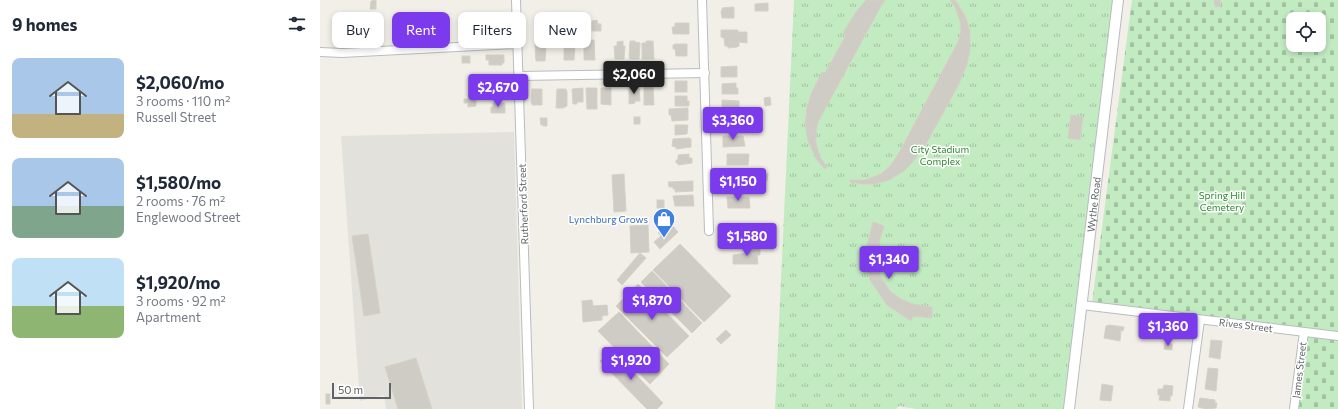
<!DOCTYPE html>
<meta charset="utf-8">
<style>
:root{--surface:#fff;--page:#f2f2f3;--text:#1f2937;--muted:#747a83;--accent:#7c3aed}
body{margin:0;font-family:Commissioner,sans-serif;background:var(--page);color:var(--text);height:100vh;display:flex;flex-direction:column;font-size:15px;white-space:nowrap}
*{box-sizing:border-box;margin:0}
p{font-size:13px;color:var(--muted)}
.icon{flex:none;width:22px;height:22px;fill:none;stroke:currentColor;stroke-width:2;stroke-linecap:round;stroke-linejoin:round}
.map{position:relative;flex:1;overflow:hidden}
.drawer{display:flex;flex-direction:column;background:var(--surface);width:320px}
.drawer>*{flex:none}
.guide{position:absolute;left:12px;top:12px;width:380px;height:36px;display:flex;gap:8px}
.controls{position:absolute;left:966px;top:12px;display:grid;gap:8px}
.controls a{display:grid;place-items:center;width:40px;height:40px;border-radius:8px;background:var(--surface);box-shadow:0 2px 6px #0003;font-size:20px}
.scale{position:absolute;left:12px;bottom:10px;width:59px;box-sizing:border-box;padding-left:4px;border:2px solid #5e6368;border-top:0;font-size:11px;line-height:14px;white-space:nowrap;color:#5e6368;-webkit-text-stroke:3px #fff;paint-order:stroke}
.price{position:absolute;translate:-50% -34px;padding:0 9px;border-radius:4px;background:var(--accent);color:#fff;font-size:13px;line-height:26px;filter:drop-shadow(0 1px 2px #0008)}
.price::after{content:'';position:absolute;left:50%;top:24px;width:12px;height:9px;margin-left:-6px;background:inherit;clip-path:polygon(0 0,100% 0,50% 100%)}
.price.active{background:#222;color:#fff}
ul{padding:0;list-style:none}
li{display:flex;align-items:center;gap:12px;height:100px;padding:0 12px}
li span{display:grid;place-items:center;flex:none;width:112px;height:80px;border-radius:8px;color:#555}
li>.icon{margin-inline-start:auto}
span .icon{width:48px;height:48px;fill:#fffc;stroke-width:1}
li b{font-size:17px}
h2{display:flex;justify-content:space-between;align-items:center;height:48px;padding:0 12px;font-size:17px}
.chip{padding:0 14px;border-radius:8px;background:var(--surface);box-shadow:0 2px 6px #0003;font-size:14px;line-height:36px}
.chip.active{background:var(--accent);color:#fff}
main{display:flex;flex:1;min-height:0}
.map>svg:first-child{display:block}
.industrial{fill:#e2e1db}
.cemetery{fill:url(#cemetery-stones);fill-rule:evenodd}
.park{fill:url(#park-tufts)}
.building{fill:#cfcbc5;stroke:#d7d1c4}
.lines{fill:none;stroke-linecap:round;stroke-linejoin:round}
.minor-casing{stroke:#b9bdc1;stroke-width:10}
.tertiary-casing{stroke:#b9bdc1;stroke-width:12}
.minor{stroke:#fff;stroke-width:8}
.tertiary{stroke:#fff;stroke-width:10}
.labels{text-anchor:middle;dominant-baseline:central;stroke-width:3;stroke-linejoin:round;paint-order:stroke}
.park-label{font-size:10px;fill:#2e8730;stroke:#fff}
.street-label{font-size:10px;fill:#5e6368;stroke:#fff}
.shop-label{font-size:10px;fill:#366cbe;stroke:#fff;text-anchor:end}
</style>
<main>
<section class="drawer">
<h2>9 homes<svg class="icon" aria-label="filters" viewBox="0 0 24 24"><path d="M4 7h16M4 17h16"/><circle cx="9" cy="7" r="2"/><circle cx="15" cy="17" r="2"/></svg></h2>
<ul>
<li><span style="background:linear-gradient(#a9c7e8 70%,#c2b280 0)"><svg class="icon" aria-label="home" viewBox="0 0 24 24"><path d="M3 11l9-7 9 7M6 9v11h12V9"/></svg></span><div><b>$2,060/mo</b><p>3 rooms · 110 m²</p><p>Russell Street</p></div></li>
<li><span style="background:linear-gradient(#a9c7e8 60%,#7fa58c 0)"><svg class="icon" aria-label="home" viewBox="0 0 24 24"><path d="M3 11l9-7 9 7M6 9v11h12V9"/></svg></span><div><b>$1,580/mo</b><p>2 rooms · 76 m²</p><p>Englewood Street</p></div></li>
<li><span style="background:linear-gradient(#bfe0f5 60%,#8fb573 0)"><svg class="icon" aria-label="home" viewBox="0 0 24 24"><path d="M3 11l9-7 9 7M6 9v11h12V9"/></svg></span><div><b>$1,920/mo</b><p>3 rooms · 92 m²</p><p>Apartment</p></div></li>
</ul>
</section>
<div class="map">
<svg width="1018" height="409" viewBox="0 0 1018 409">
<defs>
<pattern id="cemetery-stones" width="16" height="16" patternUnits="userSpaceOnUse"><rect width="16" height="16" fill="#c3ebc2"/><path d="M2 7V4a2 2 0 0 1 4 0v3zM10 15v-3a2 2 0 0 1 4 0v3z" fill="#a2c2a1"/></pattern>
<pattern id="park-tufts" width="24" height="20" patternUnits="userSpaceOnUse"><rect width="24" height="20" fill="#c3ebc2"/><path d="M3 7l-1-3M5 7V3M7 7l1-3M15 17l-1-3M17 17v-4M19 17l1-3" fill="none" stroke="#a2c2a1"/></pattern>
</defs>
<rect width="100%" height="100%" fill="#f1efe7"/>
<path class="industrial" d="M194,132l8,277h-136l-2,-14 -24,6 -19,-265z"/>
<path class="cemetery" d="M812,0h206v409h-40l10,-80 -216,-26zM973,19h26v26h-26z"/>
<path class="park" d="M474,0h321l-51,409h-148l-17,-3 -3,3h-121z"/>
<g class="building">
<path d="M56,0v9h-6l1,-8z"/>
<path d="M546,0h19l-4,6 -63,116 -2,11v10l4,14 7,10 -2,2 -8,-9 -9,-19 -3,-17 2,-16 4,-14 11,-22 3,1 21,-38 -3,-2 13,-21z"/>
<path d="M630,0h5l3,4 8,14 4,13v19l-3,14 -8,20 -34,62 -13,17 -8,8 -15,9 -15,4h-12l-12,-2v-2h15l16,-6 10,-9 9,-14 58,-109 3,-12 -1,-9 -5,-14z"/>
<path d="M894,0h6l1,6 -6,1z"/>
<path d="M448,3v8h-13v-7z"/>
<path d="M414,7v11h-12l-1,-7h1v-3z"/>
<path d="M29,14l15,1v15l-26,1 -1,-16h12z"/>
<path d="M181,20v11l-26,1v-11z"/>
<path d="M277,20l1,4h3v7h-9v-10z"/>
<path d="M355,23h14v11h-16l-1,-7h3z"/>
<path d="M225,30h7v7l-7,1z"/>
<path d="M401,30h17v2h9v11l-8,-1v4l-2,1 -9,1v-2h-3l-1,-8 -3,-1z"/>
<path d="M244,40h10v6h1l-1,14h-10z"/>
<path d="M264,40h10l1,20h-11z"/>
<path d="M303,41v5h2l-1,13h-9l-1,-13h3v-4z"/>
<path d="M310,41h5v1l5,1 -1,16h-9l-1,-3z"/>
<path d="M326,41h7l1,18h-12v-16h4z"/>
<path d="M215,44h10v2h1l-1,15h-9z"/>
<path d="M355,44h12v12h-11l-1,-7h-2v-4z"/>
<path d="M166,55h18v8h-2v2h-13v-5h-3z"/>
<rect x="142" y="56" width="8" height="7"/>
<path d="M417,66v11h-16v-10z"/>
<rect x="355" y="81" width="12" height="11"/>
<path d="M416,83v5h2v6h-16v-10z"/>
<path d="M182,84l3,1v9l-18,1v-5h3l-1,-5z"/>
<path d="M309,87h10l1,14h-5v2l-6,1z"/>
<path d="M324,87h9l1,18h-10z"/>
<path d="M263,88v14h-6v2h-4l-1,-15z"/>
<path d="M266,88h11v21h-10z"/>
<path d="M281,88h10v17l-10,-1z"/>
<path d="M212,89h10v16h-10v-2h-1z"/>
<path d="M237,89h9v2h1v15l-4,2h-7z"/>
<path d="M355,96h12v5h2v5h-14z"/>
<path d="M450,97l1,8 -6,1 -1,-8z"/>
<path d="M144,99h12v7l-8,1v-4h-4z"/>
<path d="M402,100l17,1v10h-17z"/>
<path d="M173,103h12v10h-14v-6h2z"/>
<path d="M368,108v12l-16,1 -1,-6h-2v-6z"/>
<path d="M751,115l12,2 -3,23 -12,-2z"/>
<rect x="314" y="117" width="6" height="7"/>
<path d="M220,118h7v8h-4v-1h-2z"/>
<path d="M355,125h13l-1,9 -12,1z"/>
<path d="M403,136h20l2,10 -22,1z"/>
<path d="M369,138l2,1v8l-15,2v-2l-4,-1 1,-7z"/>
<path d="M369,154v4h3v5l-14,2v-2h-2v-3h2v-5z"/>
<path d="M407,154h22l-1,11h-21z"/>
<path d="M304,174l2,37 -12,1 -2,-37z"/>
<path d="M440,174h8l-1,7 -7,-1z"/>
<path d="M373,181v10l-18,1v-3h-2v-2h-4l-1,-5z"/>
<path d="M373,195l1,11h-19l-2,-10z"/>
<path d="M407,197h22l1,11h-22z"/>
<rect x="337" y="200" width="7" height="8"/>
<path d="M553,222l11,4 -4,13 -3,23 5,17 8,12 11,8 12,5 19,3v11l-19,-2 -2,5 -24,-16 -17,-25 -6,-23z"/>
<path d="M328,225l1,27 -18,1 -1,-27z"/>
<path d="M346,225l4,2 2,-2 6,7 -18,17 -6,-7 7,-6 -3,-3z"/>
<path d="M48,234l12,79 -16,3 -12,-80z"/>
<path d="M360,244l51,52 -27,26 -51,-52z"/>
<path d="M437,248l3,1v6h-3l1,9h-25v-9l14,-2v-4z"/>
<path d="M320,253l6,5 -24,27 -5,-5z"/>
<path d="M332,271l50,52 -10,10 -51,-51z"/>
<path d="M318,284l51,52 -22,21 -51,-51z"/>
<path d="M272,300l1,6 14,-1 1,10 -6,1v4l-19,2 -1,-21z"/>
<path d="M299,312l50,52 -19,20 -52,-53z"/>
<path d="M789,325l15,2 -1,4 -2,-1 -1,11 -16,-3 2,-12z"/>
<path d="M849,327l9,2v4h2l-1,5h-2v1l-12,-2 1,-7 3,1z"/>
<path d="M406,330l5,5 -10,9 -5,-5z"/>
<path d="M891,340l11,1 -2,18 -11,-2z"/>
<path d="M845,343l7,1v6l-8,-1z"/>
<path d="M292,350l51,53 -6,6h-10l-47,-48z"/>
<path d="M96,358l16,51h-34l-13,-42z"/>
<path d="M888,368l10,1 -2,22 -11,-2z"/>
<path d="M782,384l11,2 -2,15 -11,-1z"/>
<path d="M844,385l9,1 -1,10h-2v5l-11,-1 1,-5h-2v-6h5z"/>
<rect x="6" y="394" width="4" height="10"/>
<path d="M880,398l15,2v3h2l-1,5 -10,1 -8,-2z"/>
</g>
<g class="lines">
<g class="minor-casing">
<g id="minor">
<path d="M196,0l13,409"/>
<path d="M382,0l7,231"/>
<path d="M0,52l22,1 175,-9"/>
<path d="M199,76l186,-3"/>
<path d="M762,305l256,31"/>
<path d="M868,409l12,-89"/>
<path d="M974,409l10,-77"/>
</g>
</g>
<g class="tertiary-casing">
<g id="tertiary">
<path id="s1" d="M749,409l49,-409"/>
</g>
</g>
<use href="#minor" class="minor"/>
<use href="#tertiary" class="tertiary"/>
</g>
<defs>
<g id="shop-pin" transform="scale(1.15)"><path d="M0 17L-7.5 6A9.5 9.5 0 1 1 7.5 6Z" fill="#3f7fe0" stroke="#fff"/><path d="M-5-2.5h2.3a2.7 3.5 0 0 1 5.4 0H5L5.5 6h-11ZM-1.5-2.5h3a1.5 2.3 0 0 0-3 0Z" fill="#fff"/></g>
</defs>
<g fill-rule="evenodd">
<use href="#shop-pin" x="344" y="219"/>
</g>
<g class="labels">
<g class="park-label">
<text x="620" y="149">City Stadium<tspan x="620" dy="12">Complex</tspan></text>
<text x="902" y="195">Spring Hill<tspan x="902" dy="12">Cemetery</tspan></text>
</g>
<g class="street-label">
<text transform="translate(203 204) rotate(-92)">Rutherford Street</text>
<text stroke="none"><textPath href="#s1" startOffset="206">Wythe Road</textPath></text>
<text transform="translate(926 325) rotate(7)">Rives Street</text>
<text transform="translate(979 370) rotate(-83)">James Street</text>
</g>
<g class="shop-label">
<text x="328" y="219">Lynchburg Grows</text>
</g>
</g>
</svg>
<div class="controls">
<a><svg class="icon" aria-label="locate" viewBox="0 0 24 24"><circle cx="12" cy="12" r="6"/><path d="M12 2v4M12 18v4M2 12h4M18 12h4"/></svg></a>
</div>
<div class="scale">50 m</div>
<b class="price active" style="left:314px;top:95px">$2,060</b>
<b class="price" style="left:178px;top:108px">$2,670</b>
<b class="price" style="left:413px;top:141px">$3,360</b>
<b class="price" style="left:418px;top:202px">$1,150</b>
<b class="price" style="left:427px;top:257px">$1,580</b>
<b class="price" style="left:569px;top:280px">$1,340</b>
<b class="price" style="left:332px;top:321px">$1,870</b>
<b class="price" style="left:848px;top:347px">$1,360</b>
<b class="price" style="left:311px;top:381px">$1,920</b>
<div class="guide">
<a class="chip">Buy</a>
<a class="chip active">Rent</a>
<a class="chip">Filters</a>
<a class="chip">New</a>
</div>
</div>
</main>
